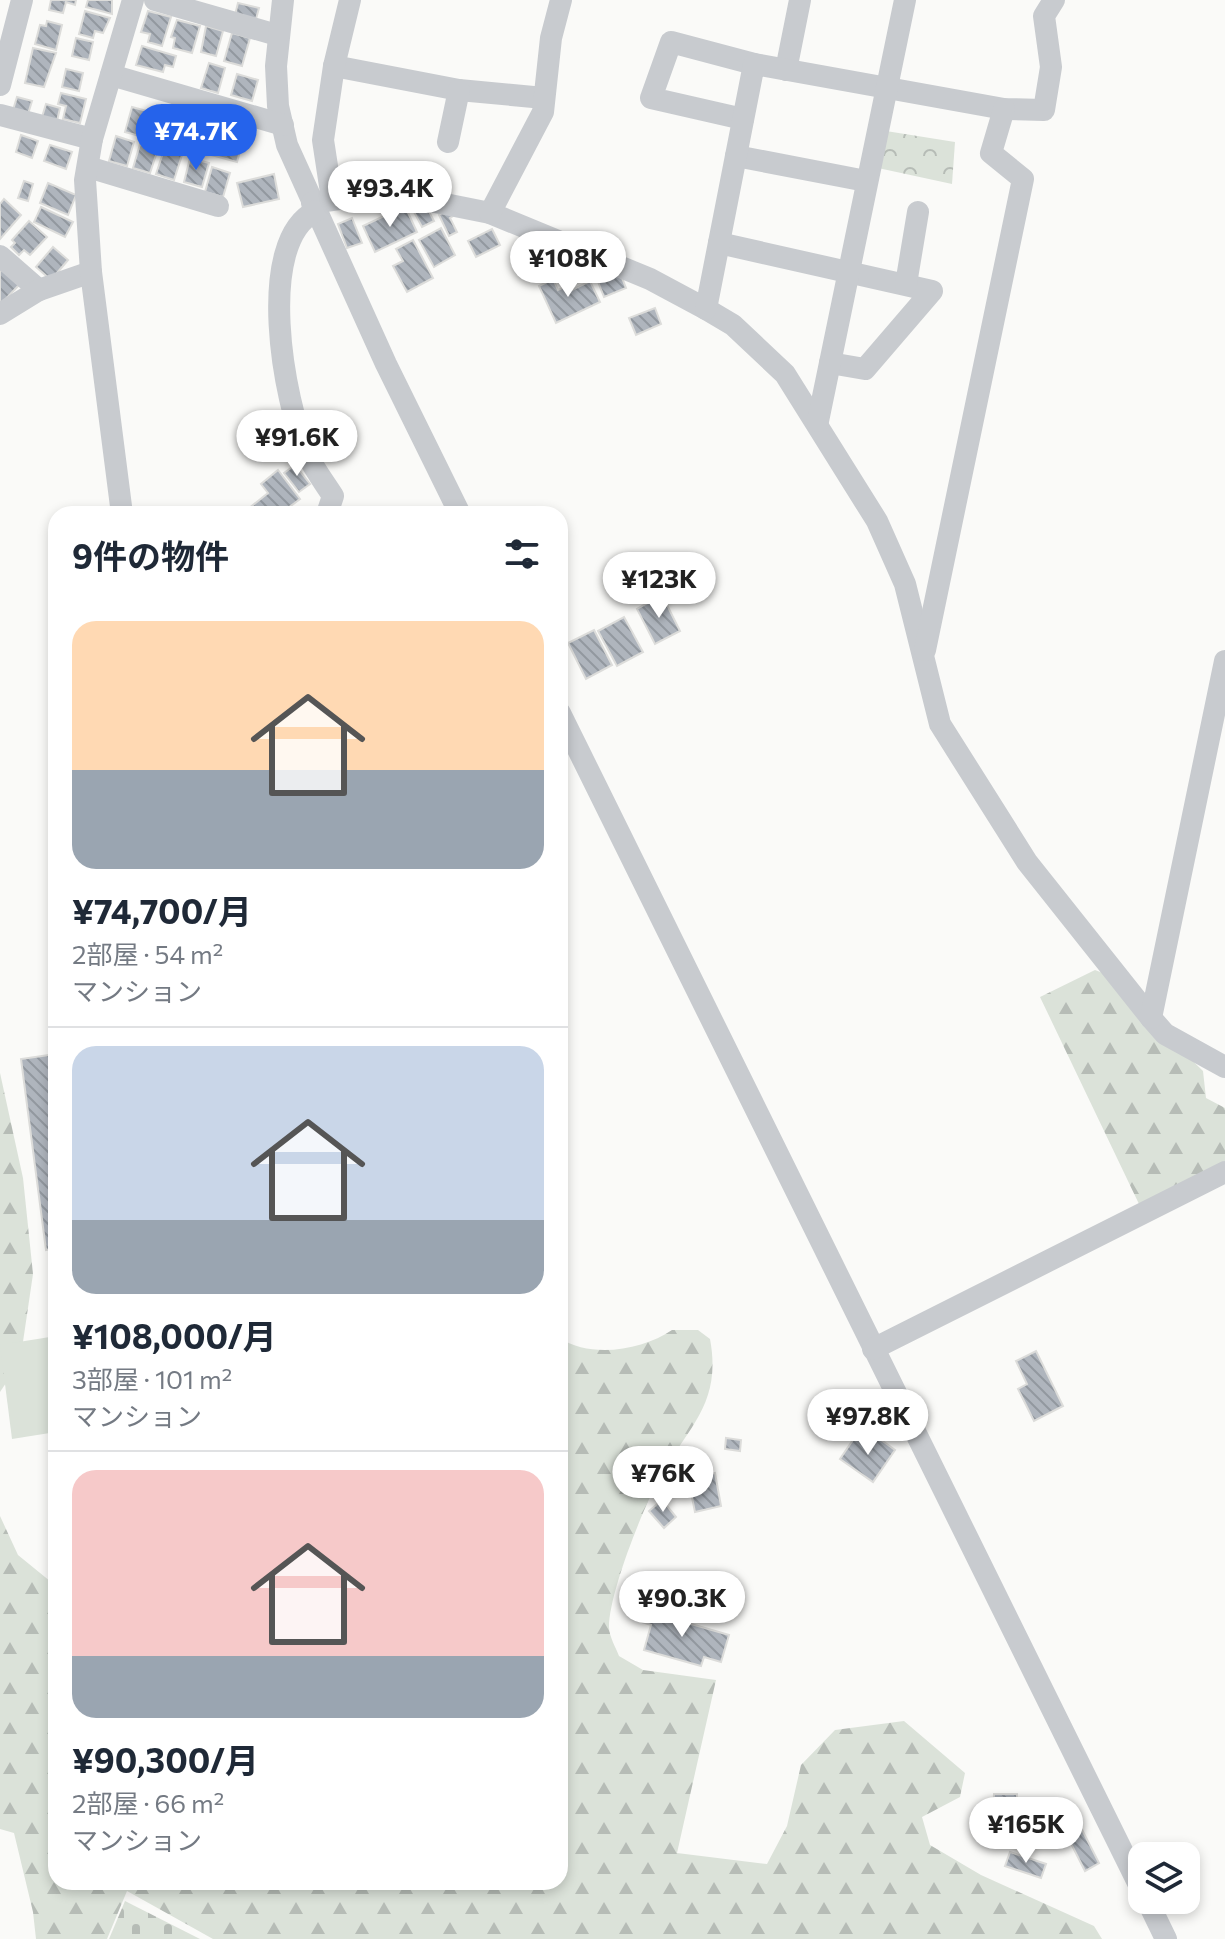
<!DOCTYPE html>
<html lang="ja">
<meta charset="utf-8">
<style>
:root{--surface:#fff;--page:#f6f6f7;--text:#1f2937;--muted:#747a83;--line:#e0e1e3;--accent:#2563eb}
body{margin:0;font-family:Commissioner,"Noto Sans JP",sans-serif;background:var(--page);color:var(--text);height:100vh;display:flex;flex-direction:column;font-size:30px;white-space:nowrap}
*{box-sizing:border-box;margin:0}
p{font-size:26px;color:var(--muted)}
.icon{flex:none;width:44px;height:44px;fill:none;stroke:currentColor;stroke-width:2;stroke-linecap:round;stroke-linejoin:round}
.map{position:relative;flex:1;overflow:hidden}
.panel{position:absolute;left:48px;top:506px;width:520px;height:1384px;display:flex;flex-direction:column;background:var(--surface);border-radius:24px;box-shadow:0 4px 12px #0003}
.panel>*{flex:none}
.buttons{position:absolute;left:1128px;top:1842px;display:grid;gap:16px}
.buttons a{display:grid;place-items:center;width:72px;height:72px;border-radius:16px;background:var(--surface);box-shadow:0 4px 12px #0003;font-size:40px}
.price{position:absolute;translate:-50% -68px;padding:0 18px;border-radius:28px;background:#fff;color:#222;font-size:26px;line-height:52px;filter:drop-shadow(0 2px 4px #0008)}
.price::after{content:'';position:absolute;left:50%;top:48px;width:24px;height:18px;margin-left:-12px;background:inherit;clip-path:polygon(0 0,100% 0,50% 100%)}
.price.active{background:var(--accent);color:#fff}
ul{padding:0;list-style:none}
li{display:grid;align-content:center;gap:16px;height:424px;padding:0 24px}
li+li{border-top:2px solid var(--line)}
li span{display:grid;place-items:center;height:248px;border-radius:24px;color:#555}
li>.icon{margin-inline-start:auto}
span .icon{width:144px;height:144px;fill:#fffc;stroke-width:1}
li b{font-size:34px}
h2{display:flex;justify-content:space-between;align-items:center;height:96px;padding:0 24px;font-size:34px}
.map>svg:first-child{display:block}
.forest{fill:url(#forest-firs)}
.cemetery{fill:url(#cemetery-stones)}
.park{fill:url(#park-crowns)}
.garden{fill:#dbe2d9}
.building{fill:url(#building-back-hatch);stroke:#dcdcda;stroke-width:2}
.lines{fill:none;stroke-linecap:round;stroke-linejoin:round}
.minor{stroke:#c8cbcf;stroke-width:22}
</style>
<div class="map">
<svg width="1225" height="1939" viewBox="0 0 1225 1939">
<defs>
<pattern id="forest-firs" width="22" height="20" patternUnits="userSpaceOnUse" patternTransform="scale(2)"><rect width="22" height="20" fill="#dbe2d9"/><path d="M5 1l3.5 6h-7zM16 11l3.5 6h-7z" fill="#b6bcb6"/></pattern>
<pattern id="cemetery-stones" width="16" height="16" patternUnits="userSpaceOnUse" patternTransform="scale(2)"><rect width="16" height="16" fill="#dbe2d9"/><path d="M2 7V4a2 2 0 0 1 4 0v3zM10 15v-3a2 2 0 0 1 4 0v3z" fill="#b6bcb6"/></pattern>
<pattern id="park-crowns" width="20" height="18" patternUnits="userSpaceOnUse" patternTransform="scale(2)"><rect width="20" height="18" fill="#dbe2d9"/><path d="M2 6a3 3 0 1 1 6 0M12 15a3 3 0 1 1 6 0" fill="none" stroke="#b6bcb6"/></pattern>
<pattern id="building-back-hatch" width="6" height="6" patternUnits="userSpaceOnUse" patternTransform="scale(2)"><rect width="6" height="6" fill="#afb5bd"/><path d="M-1 5l2 2M0 0l6 6M5-1l2 2" fill="none" stroke="#92989f"/></pattern>
</defs>
<rect width="100%" height="100%" fill="#fafaf8"/>
<g class="forest">
<path d="M1095,970l8,3 100,98 3,27 19,10v53l-86,43 -99,-207z"/>
<path d="M0,1073l23,105 10,96 -13,88 -20,30z"/>
<path d="M672,1330h26l12,9c12,64 -21,87 -50,138 -17,31 -51,116 -51,150 0,9 7,21 10,29l24,14 73,10 -39,173 90,11 20,-38 14,-61 34,-35 69,-9 61,52 -5,24 -38,20 8,28 51,30 113,51 8,13h-889l-86,-48 -20,48h-71l-3,-27 -19,-79 -14,-4v-313l18,39 38,31v296h504v-544c31,21 83,12 112,-8z"/>
</g>
<path class="cemetery" d="M125,1901l75,38h-91z"/>
<path class="park" d="M886,131l69,11 -3,42 -74,-16z"/>
<path class="garden" d="M56,1336v96l-44,7 -12,-94z"/>
<g class="building">
<path d="M51,0h25l-1,5 -9,-3 -3,11 -14,-3z"/>
<path d="M88,0h24v14l-26,-7z"/>
<path d="M238,3l21,5 -3,11h-22z"/>
<path d="M85,11l25,7 -7,15 -8,-2 -2,7 -14,-4z"/>
<path d="M148,11l23,6 -9,29 -14,-4 2,-8 -9,-2z"/>
<path d="M177,20l23,6 -8,27 -19,-5 2,-10 -4,-1z"/>
<path d="M47,21l15,4 -6,25 -21,-6 5,-19 6,1z"/>
<path d="M206,26l17,5 -7,25 -15,-4z"/>
<path d="M232,33l18,5 -8,28 -18,-5z"/>
<path d="M76,38l17,4 -4,18 -17,-4z"/>
<path d="M142,46l34,10 -3,11 -8,-2 -2,7 -27,-7z"/>
<path d="M33,48l23,5 -12,34 -19,-4z"/>
<path d="M209,63l16,5 -7,25 -17,-5z"/>
<path d="M66,69l17,4 -4,18 -17,-4z"/>
<path d="M237,74l21,6 -6,21 -21,-6z"/>
<path d="M61,93l25,6 -6,24 -17,-4 3,-13 -8,-2z"/>
<path d="M17,97l15,4 -4,13 -15,-4z"/>
<path d="M46,104l14,4 -3,13 -15,-4z"/>
<path d="M132,107l59,16 -7,25 -59,-16z"/>
<path d="M211,127l33,10 -7,25 -33,-9z"/>
<path d="M21,135l17,6 -6,17 -16,-6z"/>
<path d="M116,136l18,6 -7,24 -18,-5z"/>
<path d="M140,144l18,5 -8,24 -17,-5z"/>
<path d="M50,145l22,7 -6,17 -22,-8z"/>
<path d="M164,150l18,5 -8,25 -18,-6z"/>
<path d="M190,158l19,5 -7,24 -18,-5z"/>
<path d="M212,167l18,6 -7,24 -18,-5z"/>
<path d="M274,174l5,25 -36,8 -6,-24z"/>
<path d="M24,181l9,3 -5,17 -10,-3z"/>
<path d="M48,183l28,12 -8,20 -28,-12z"/>
<path d="M4,199l17,16 -21,24v-35z"/>
<path d="M405,206l12,26 -42,20 -12,-26z"/>
<path d="M426,206l8,15 -12,6 -8,-15z"/>
<path d="M41,207l32,15 -8,15 -31,-15z"/>
<path d="M446,211l9,4 -5,3 7,14 -8,4 -10,-21z"/>
<path d="M352,218l10,25 -15,5 -9,-24z"/>
<path d="M29,221l18,16 -17,18 -6,-5 -5,5 -8,-8 4,-4 -3,-3z"/>
<path d="M441,228l14,27 -21,12 -15,-27z"/>
<path d="M492,229l8,16 -24,12 -8,-16z"/>
<path d="M413,240l20,38 -26,14 -14,-26 10,-5 -7,-12z"/>
<path d="M53,247l15,13 -17,20 -15,-13z"/>
<path d="M597,267l25,11 4,10 -22,9 -11,-28z"/>
<path d="M2,269l17,16 -19,20v-33z"/>
<path d="M553,279l5,11 11,-5 3,5 18,-9 10,21 -44,21 -17,-37z"/>
<path d="M655,308l6,16 -25,11 -7,-17z"/>
<path d="M283,423l7,18 -41,16 -7,-17z"/>
<path d="M295,465l15,19 -11,8 -15,-19z"/>
<path d="M278,470l22,29 -20,15h-31l-1,-5 20,-16 -7,-9z"/>
<path d="M662,595l18,36 -25,13 -18,-35z"/>
<path d="M624,617l19,35 -26,14 -19,-35z"/>
<path d="M594,630l18,35 -26,14 -18,-36z"/>
<path d="M56,1054v194l-10,2 -25,-191z"/>
<path d="M1036,1351l27,55 -29,15 -16,-32 9,-5 -11,-23z"/>
<path d="M857,1434l15,11 5,-8 18,13 -22,32 -33,-23z"/>
<path d="M726,1438l15,2 -1,11 -15,-2z"/>
<path d="M715,1473l6,33 -26,6 -7,-34z"/>
<path d="M662,1500l14,17 -12,11 -15,-17z"/>
<path d="M636,1608l93,27 -8,27 -17,-5 -3,9 -57,-16 7,-25 -18,-6z"/>
<path d="M994,1794h23l-1,16h-7v11l-16,-1z"/>
<path d="M1070,1806l29,57 -14,8 -29,-57z"/>
<path d="M1010,1852l36,12 -5,14 -36,-12z"/>
</g>
<g class="lines">
<g class="minor">
<path d="M155,0l122,35"/>
<path d="M283,0l-7,66 2,40 9,39 99,219 74,150"/>
<path d="M334,66l125,24 85,8"/>
<path d="M786,70l14,-70"/>
<path d="M111,75l172,50"/>
<path d="M0,85l22,-85"/>
<path d="M0,115l92,24"/>
<path d="M743,119l-92,-21 20,-56 83,22"/>
<path d="M448,142l11,-52"/>
<path d="M736,156l130,25"/>
<path d="M88,167l130,39"/>
<path d="M332,199l-9,-59 11,-74 16,-66"/>
<path d="M312,203l47,-7 66,4 65,13 160,66 56,30 27,16 52,49 92,147 28,63 35,140 87,138 124,156 14,16 60,33"/>
<path d="M316,211c-62,30 -32,192 -9,243 7,15 17,28 26,42l-6,18"/>
<path d="M490,213l53,-101 8,-74 10,-38"/>
<path d="M719,243l213,48 -67,78 -35,-6"/>
<path d="M0,256l39,34"/>
<path d="M906,284l12,-72"/>
<path d="M706,309l48,-245 250,45 40,1 7,-43 -7,-51 10,-16"/>
<path d="M0,314l39,-24 52,-18"/>
<path d="M818,421l87,-421"/>
<path d="M122,514l-31,-242 -6,-92 7,-41 41,-139"/>
<path d="M925,650l98,-471 -32,-26 13,-44"/>
<path d="M560,713l582,1178"/>
<path d="M1151,1018l74,-357"/>
<path d="M873,1349l352,-177"/>
<path d="M1147,1900l19,39"/>
</g>
</g>
</svg>
<div class="buttons">
<a><svg class="icon" aria-label="layers" viewBox="0 0 24 24"><path d="M12 4l9 5-9 5-9-5zM3 14l9 5 9-5"/></svg></a>
</div>
<b class="price active" style="left:196px;top:172px">¥74.7K</b>
<b class="price" style="left:390px;top:229px">¥93.4K</b>
<b class="price" style="left:568px;top:299px">¥108K</b>
<b class="price" style="left:297px;top:478px">¥91.6K</b>
<b class="price" style="left:659px;top:620px">¥123K</b>
<b class="price" style="left:868px;top:1457px">¥97.8K</b>
<b class="price" style="left:663px;top:1514px">¥76K</b>
<b class="price" style="left:682px;top:1639px">¥90.3K</b>
<b class="price" style="left:1026px;top:1865px">¥165K</b>
<section class="panel">
<h2>9件の物件<svg class="icon" aria-label="filters" viewBox="0 0 24 24"><path d="M4 7h16M4 17h16"/><circle cx="9" cy="7" r="2"/><circle cx="15" cy="17" r="2"/></svg></h2>
<ul>
<li><span style="background:linear-gradient(#ffd9b3 60%,#9aa5b1 0)"><svg class="icon" aria-label="home" viewBox="0 0 24 24"><path d="M3 11l9-7 9 7M6 9v11h12V9"/></svg></span><div><b>¥74,700/月</b><p>2部屋 · 54 m²</p><p>マンション</p></div></li>
<li><span style="background:linear-gradient(#c9d6e8 70%,#9aa5b1 0)"><svg class="icon" aria-label="home" viewBox="0 0 24 24"><path d="M3 11l9-7 9 7M6 9v11h12V9"/></svg></span><div><b>¥108,000/月</b><p>3部屋 · 101 m²</p><p>マンション</p></div></li>
<li><span style="background:linear-gradient(#f6c9c9 75%,#9aa5b1 0)"><svg class="icon" aria-label="home" viewBox="0 0 24 24"><path d="M3 11l9-7 9 7M6 9v11h12V9"/></svg></span><div><b>¥90,300/月</b><p>2部屋 · 66 m²</p><p>マンション</p></div></li>
</ul>
</section>
</div>
